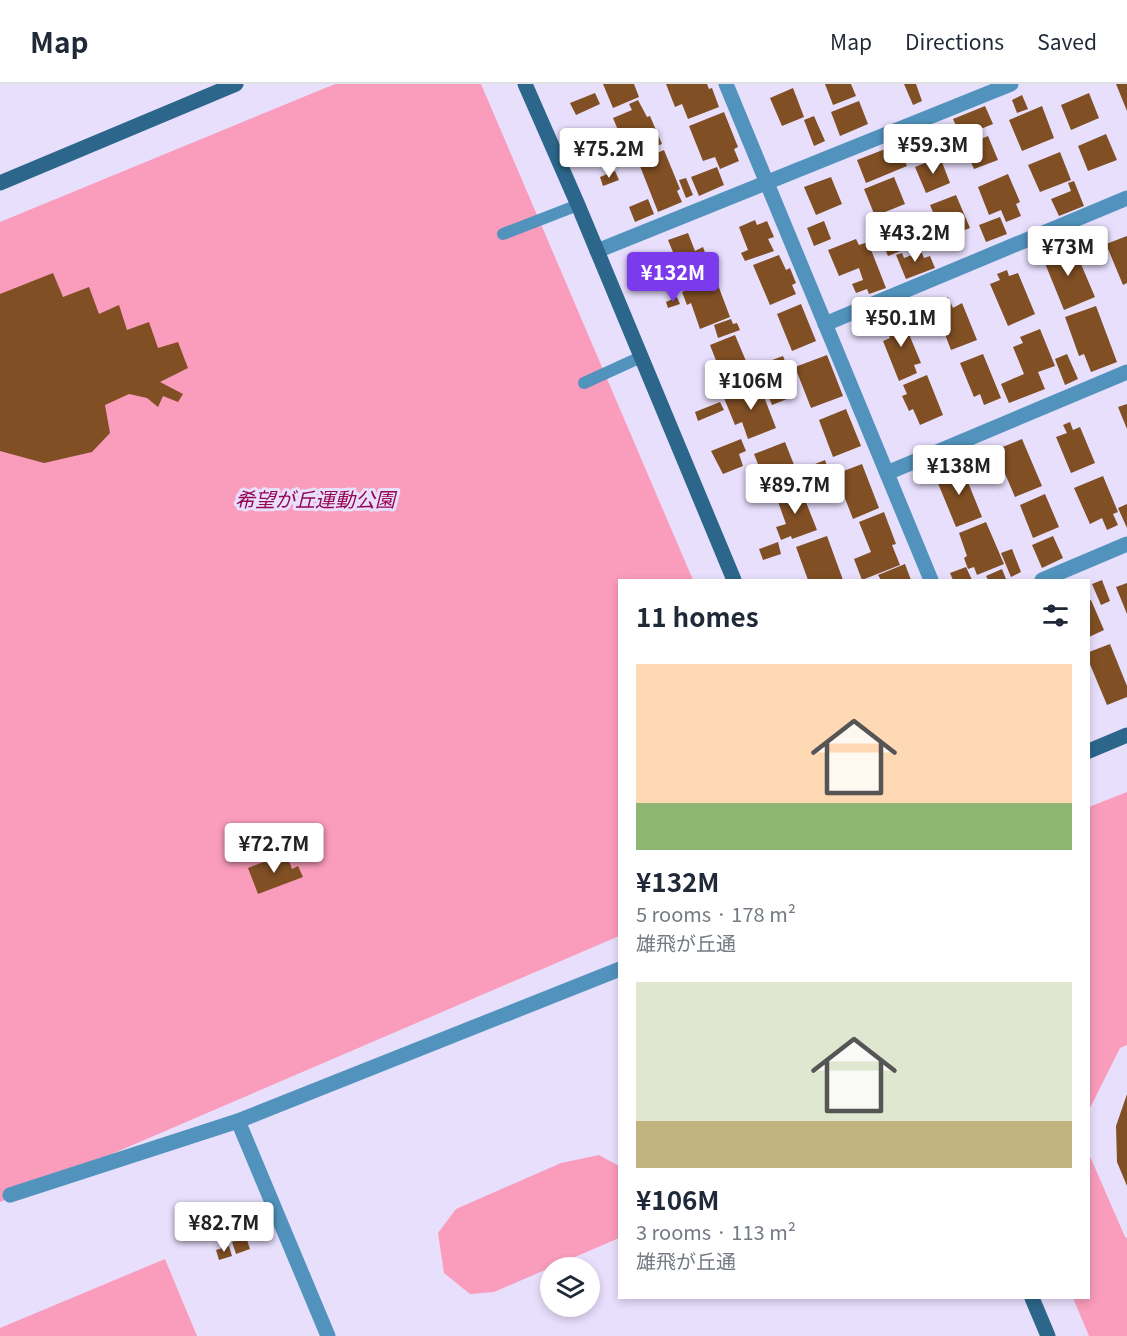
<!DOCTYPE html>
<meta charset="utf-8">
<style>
:root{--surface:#fff;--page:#f2f2f3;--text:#1f2937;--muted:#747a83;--line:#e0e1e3;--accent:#7c3aed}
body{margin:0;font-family:Georgia,"Noto Sans JP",serif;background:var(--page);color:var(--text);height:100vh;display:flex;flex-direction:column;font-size:22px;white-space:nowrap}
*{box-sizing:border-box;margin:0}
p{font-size:20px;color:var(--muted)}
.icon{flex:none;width:33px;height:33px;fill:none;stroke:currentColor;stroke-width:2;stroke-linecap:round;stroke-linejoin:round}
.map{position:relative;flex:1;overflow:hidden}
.details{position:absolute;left:618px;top:495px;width:472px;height:720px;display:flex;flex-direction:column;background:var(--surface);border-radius:0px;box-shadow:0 3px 9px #0003}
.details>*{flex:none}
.tools{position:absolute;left:540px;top:1173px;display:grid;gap:12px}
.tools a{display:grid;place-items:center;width:60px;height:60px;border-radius:50%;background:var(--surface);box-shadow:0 3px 9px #0003;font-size:30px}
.price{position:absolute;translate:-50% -51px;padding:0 14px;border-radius:6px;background:#fff;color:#222;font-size:20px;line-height:39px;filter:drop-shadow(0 2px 3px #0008)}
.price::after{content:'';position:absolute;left:50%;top:36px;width:18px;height:14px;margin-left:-9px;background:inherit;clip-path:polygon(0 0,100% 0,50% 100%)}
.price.on{background:var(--accent);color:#fff}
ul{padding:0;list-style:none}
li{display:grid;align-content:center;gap:12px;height:318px;padding:0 18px}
li span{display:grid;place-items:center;height:186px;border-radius:0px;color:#555}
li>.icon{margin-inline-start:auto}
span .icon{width:108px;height:108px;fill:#fffc;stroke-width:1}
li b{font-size:26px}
h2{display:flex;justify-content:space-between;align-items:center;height:72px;padding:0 18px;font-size:26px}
header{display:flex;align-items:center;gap:36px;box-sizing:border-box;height:84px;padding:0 30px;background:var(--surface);border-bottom:2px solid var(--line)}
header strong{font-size:28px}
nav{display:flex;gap:33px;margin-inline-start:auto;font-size:21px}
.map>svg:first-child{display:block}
.green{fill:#fa9cbb}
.building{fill:#804f24}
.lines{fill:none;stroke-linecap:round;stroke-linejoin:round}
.lane{stroke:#5193bd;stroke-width:12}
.street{stroke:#5193bd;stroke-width:15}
.secondary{stroke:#2c678b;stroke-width:15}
.labels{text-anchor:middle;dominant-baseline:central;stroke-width:6;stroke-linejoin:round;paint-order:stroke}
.park-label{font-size:20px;font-style:italic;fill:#970551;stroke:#e8dffd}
</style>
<header>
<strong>Map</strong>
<nav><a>Map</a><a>Directions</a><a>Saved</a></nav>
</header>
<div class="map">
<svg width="1127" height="1252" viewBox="0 0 1127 1252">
<rect width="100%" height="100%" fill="#e8dffd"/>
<g class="green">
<path d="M335,0h146l212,496h-73l-1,356 -619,266v-980z"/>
<path d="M1127,708v253l-7,3 -31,62v-303z"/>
<path d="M1089,1070l36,83 2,1v98h-38l-16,-38h16z"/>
<path d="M599,1071l20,11v72l-125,54 -24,2 -26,-21 -6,-40 18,-24 105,-46z"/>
<path d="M165,1175l32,77h-197v-8z"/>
</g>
<g class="building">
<path d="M603,0h31l5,13 -26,11z"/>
<path d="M666,0h41l2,5 3,-1 7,19 -31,12 -6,-15 -7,3z"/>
<path d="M825,0h26l5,12 -23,9z"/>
<path d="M904,0h12l6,17 -9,4z"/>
<path d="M1116,0h11v27z"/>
<path d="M793,4l11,29 -22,9 -12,-28z"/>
<path d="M595,9l5,11 -24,11 -6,-12z"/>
<path d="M1089,9l10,25 -28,12 -10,-25z"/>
<path d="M1022,11l6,14 -11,4 -5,-13z"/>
<path d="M638,16l9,17 3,-1 12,28 -33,13 -16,-39 19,-8 -3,-6z"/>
<path d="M859,17l9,23 -28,12 -9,-24z"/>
<path d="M985,22l8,18 -32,13 -8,-18z"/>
<path d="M1042,22l12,32 -32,13 -13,-31z"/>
<path d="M724,28l14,35 -4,2 5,12 -19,8 -5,-12 -12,4 -14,-35z"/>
<path d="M814,32l11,25 -11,5 -10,-26z"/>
<path d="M933,45l9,20 -10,4 -8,-20z"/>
<path d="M1106,50l11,26 -29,11 -10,-25z"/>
<path d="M988,52l10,24 -24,9 -10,-23z"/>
<path d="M898,60l9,22 -41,17 -9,-23z"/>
<path d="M664,66l16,39 -3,2 5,11 -24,10 -20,-51z"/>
<path d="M1060,68l11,28 -31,12 -12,-27z"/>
<path d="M619,69l5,11 -19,8 -4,-12z"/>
<path d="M940,73l10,26 -24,10 -11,-26z"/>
<path d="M717,83l7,18 -25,11 -8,-19z"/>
<path d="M615,87l4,9 -16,6 -3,-9z"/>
<path d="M1008,90l12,28 -4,2 5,12 -15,6 -5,-12 -12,5 -11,-28z"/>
<path d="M831,93l11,27 -26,11 -12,-28z"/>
<path d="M894,93l11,27 -30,12 -11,-27z"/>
<path d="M686,94l7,17 -7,3 -7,-18z"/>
<path d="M1074,97l10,25 -25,10 -8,-17 20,-8 -3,-8z"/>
<path d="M956,111l14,33 -26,10 -14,-33z"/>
<path d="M648,115l6,15 -19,8 -6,-15z"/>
<path d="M1000,133l7,17 -21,8 -7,-17z"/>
<path d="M908,134l10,26 -30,12 -11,-26z"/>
<path d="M755,136l2,5 10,-4 7,16 -6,2 6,12 -29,10 -4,-8 7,-3 -9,-23z"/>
<path d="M824,137l7,18 -17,7 -7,-18z"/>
<path d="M688,149l7,18 8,-4 8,22 -27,10 -16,-39z"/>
<path d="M1127,152v47l-4,2 -17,-41z"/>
<path d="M856,155l3,6 9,-3 18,46 -17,6 -2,-5 -11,4 -4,-9 11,-4 -4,-12 -20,8 -11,-26z"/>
<path d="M1072,159l23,54 -31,13 -22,-54z"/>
<path d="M919,162l5,12 6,-2 5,12 -29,11 -10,-24 6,-2 2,5 8,-3 -2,-6z"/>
<path d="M779,171l7,15 4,-2 6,15 -4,2 4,9 -26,11 -17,-40z"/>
<path d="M1007,186l2,6 9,-3 17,41 -27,12 -18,-42 10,-4 -3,-6z"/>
<path d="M53,189l10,24 26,-10 10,27 20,-9 8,25 22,-8 9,26 20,-6 10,26 -28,14 23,12 -5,8 -15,-6 -5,11 -11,-9 -18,-4 -24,11 5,28 -18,19 -48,11 -44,-12v-157z"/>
<path d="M713,197l2,5 3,-1 12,32 -30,12 -9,-26 -4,2 -5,-13z"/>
<path d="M677,213l3,7 -12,4 -2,-6z"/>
<path d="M948,213l5,11 9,-5 15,37 -26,10 -18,-47z"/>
<path d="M801,220l15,37 -24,10 -15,-37z"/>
<path d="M917,221l7,20 -11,5 -8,-20z"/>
<path d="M1096,222l21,56 -26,10 -7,-18 -5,2 -14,-39z"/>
<path d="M901,231l20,48 -7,2 3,8 -18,8 -16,-40 7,-3 -7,-16z"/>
<path d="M731,235l2,5 4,-1 3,7 -22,8 -4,-13z"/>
<path d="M1040,245l15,37 -17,6 7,17 -36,14 -8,-19 23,-10 -11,-27 10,-4 -3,-6z"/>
<path d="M735,251l19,45 -30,12 -8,-19 4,-2 -10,-26z"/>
<path d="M983,270l18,44 -17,7 -4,-11 -6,3 -14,-34z"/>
<path d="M1067,270l11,25 -13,6 -10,-26z"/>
<path d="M827,271l16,41 -32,12 -16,-41z"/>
<path d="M783,272l5,13 -12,5 11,25 -15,6 -16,-39z"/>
<path d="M927,291l16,40 -23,10 -7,-16 -4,2 -7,-15 5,-2 -4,-9z"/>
<path d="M759,300l17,44 -28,11 -6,-17 -7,3 -11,-27z"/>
<path d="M720,318l4,8 -26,11 -3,-9z"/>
<path d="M1127,320v25l-9,-22z"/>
<path d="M846,325l15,37 -28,11 -14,-37z"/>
<path d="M1070,338l3,8 7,-3 15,36 -24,10 -15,-36 11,-4 -4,-8z"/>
<path d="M741,355l5,12 -7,3 4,12 -20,8 -12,-23z"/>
<path d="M1022,355l20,47 -27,11 -20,-47z"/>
<path d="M785,358l15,38 -31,12 -15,-38z"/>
<path d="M825,376l4,12 -25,9 -4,-11z"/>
<path d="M862,380l17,44 -26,11 -12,-31 -7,3 -6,-14z"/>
<path d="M961,381l21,52 -26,10 -21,-51z"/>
<path d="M1103,392l15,36 -5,2 5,11 -11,5 -5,-12 -12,6 -16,-36z"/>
<path d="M800,403l17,43 -25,9 -1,-3 -10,4 -5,-13 10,-3 -10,-28z"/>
<path d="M1045,410l14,33 -26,11 -13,-33z"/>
<path d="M1127,420v24l-9,-20z"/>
<path d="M884,428l12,32 -4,1 8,20 -38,15 -8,-21 17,-7 -12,-30z"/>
<path d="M986,438l18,42 -27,11 -3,-8 -6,2 -4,-11 3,-2 -8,-23z"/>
<path d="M827,452l16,44h-35l-12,-33z"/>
<path d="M1053,452l10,22 -21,10 -10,-23z"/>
<path d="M778,458l3,12 -18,6 -4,-11z"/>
<path d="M1012,465l9,23 -10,5 -10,-24z"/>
<path d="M905,480l6,16h-30l-3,-5z"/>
<path d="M966,483l6,13h-19l-3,-7z"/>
<path d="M1002,485l4,10 -18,1 -2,-4z"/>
<path d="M1102,496l8,21 -9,4 -9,-21z"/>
<path d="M1127,499v31l-11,-27z"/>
<path d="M1091,516l13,30 -15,7v-36z"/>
<path d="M1110,560l17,42v11l-20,8 -18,-43v-10z"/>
<path d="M286,769l6,16 6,-3 5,11 -45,17 -10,-26z"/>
<path d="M1127,1010v92l-10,-24 -1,-36z"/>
<path d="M246,1153l4,12 -14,5 -4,-12z"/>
<path d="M229,1162l3,10 -13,4 -3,-10z"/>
</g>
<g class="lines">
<g class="lane">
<path d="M503,150l75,-29"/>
<path d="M584,299l57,-26"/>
</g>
<g class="street">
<path d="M726,0l205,496"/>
<path d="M597,167l414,-167"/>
<path d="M825,240l302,-126"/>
<path d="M887,389l240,-101"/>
<path d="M1042,496l85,-36"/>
<path d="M238,1037l90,215"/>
<path d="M10,1111l228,-74 382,-152"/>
</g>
<g class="secondary">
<path d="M525,0l53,121 156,375"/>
<path d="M0,99l236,-99"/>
<path d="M1089,667l38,-16"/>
<path d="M1032,1214l16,38"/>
</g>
</g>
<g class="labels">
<g class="park-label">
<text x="315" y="414">希望が丘運動公園</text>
</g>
</g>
</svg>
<div class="tools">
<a><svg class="icon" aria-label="layers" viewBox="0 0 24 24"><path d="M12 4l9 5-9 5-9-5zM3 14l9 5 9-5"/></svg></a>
</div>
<b class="price" style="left:933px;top:91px">¥59.3M</b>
<b class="price" style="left:609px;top:95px">¥75.2M</b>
<b class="price" style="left:915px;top:179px">¥43.2M</b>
<b class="price" style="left:1068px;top:193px">¥73M</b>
<b class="price on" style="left:673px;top:219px">¥132M</b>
<b class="price" style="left:901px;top:264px">¥50.1M</b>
<b class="price" style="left:751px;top:327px">¥106M</b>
<b class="price" style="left:959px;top:412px">¥138M</b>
<b class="price" style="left:795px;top:431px">¥89.7M</b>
<b class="price" style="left:274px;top:790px">¥72.7M</b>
<b class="price" style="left:224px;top:1169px">¥82.7M</b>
<section class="details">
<h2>11 homes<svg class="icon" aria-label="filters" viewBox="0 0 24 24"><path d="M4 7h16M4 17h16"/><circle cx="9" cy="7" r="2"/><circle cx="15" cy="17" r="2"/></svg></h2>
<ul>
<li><span style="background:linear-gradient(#ffd9b3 75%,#8fb573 0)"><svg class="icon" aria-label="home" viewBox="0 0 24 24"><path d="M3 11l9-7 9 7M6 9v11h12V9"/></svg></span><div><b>¥132M</b><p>5 rooms · 178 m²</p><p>雄飛が丘通</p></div></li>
<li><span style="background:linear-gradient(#dfe7d0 75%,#c2b280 0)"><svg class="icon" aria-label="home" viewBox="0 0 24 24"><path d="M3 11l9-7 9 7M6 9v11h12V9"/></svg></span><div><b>¥106M</b><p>3 rooms · 113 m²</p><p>雄飛が丘通</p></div></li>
</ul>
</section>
</div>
